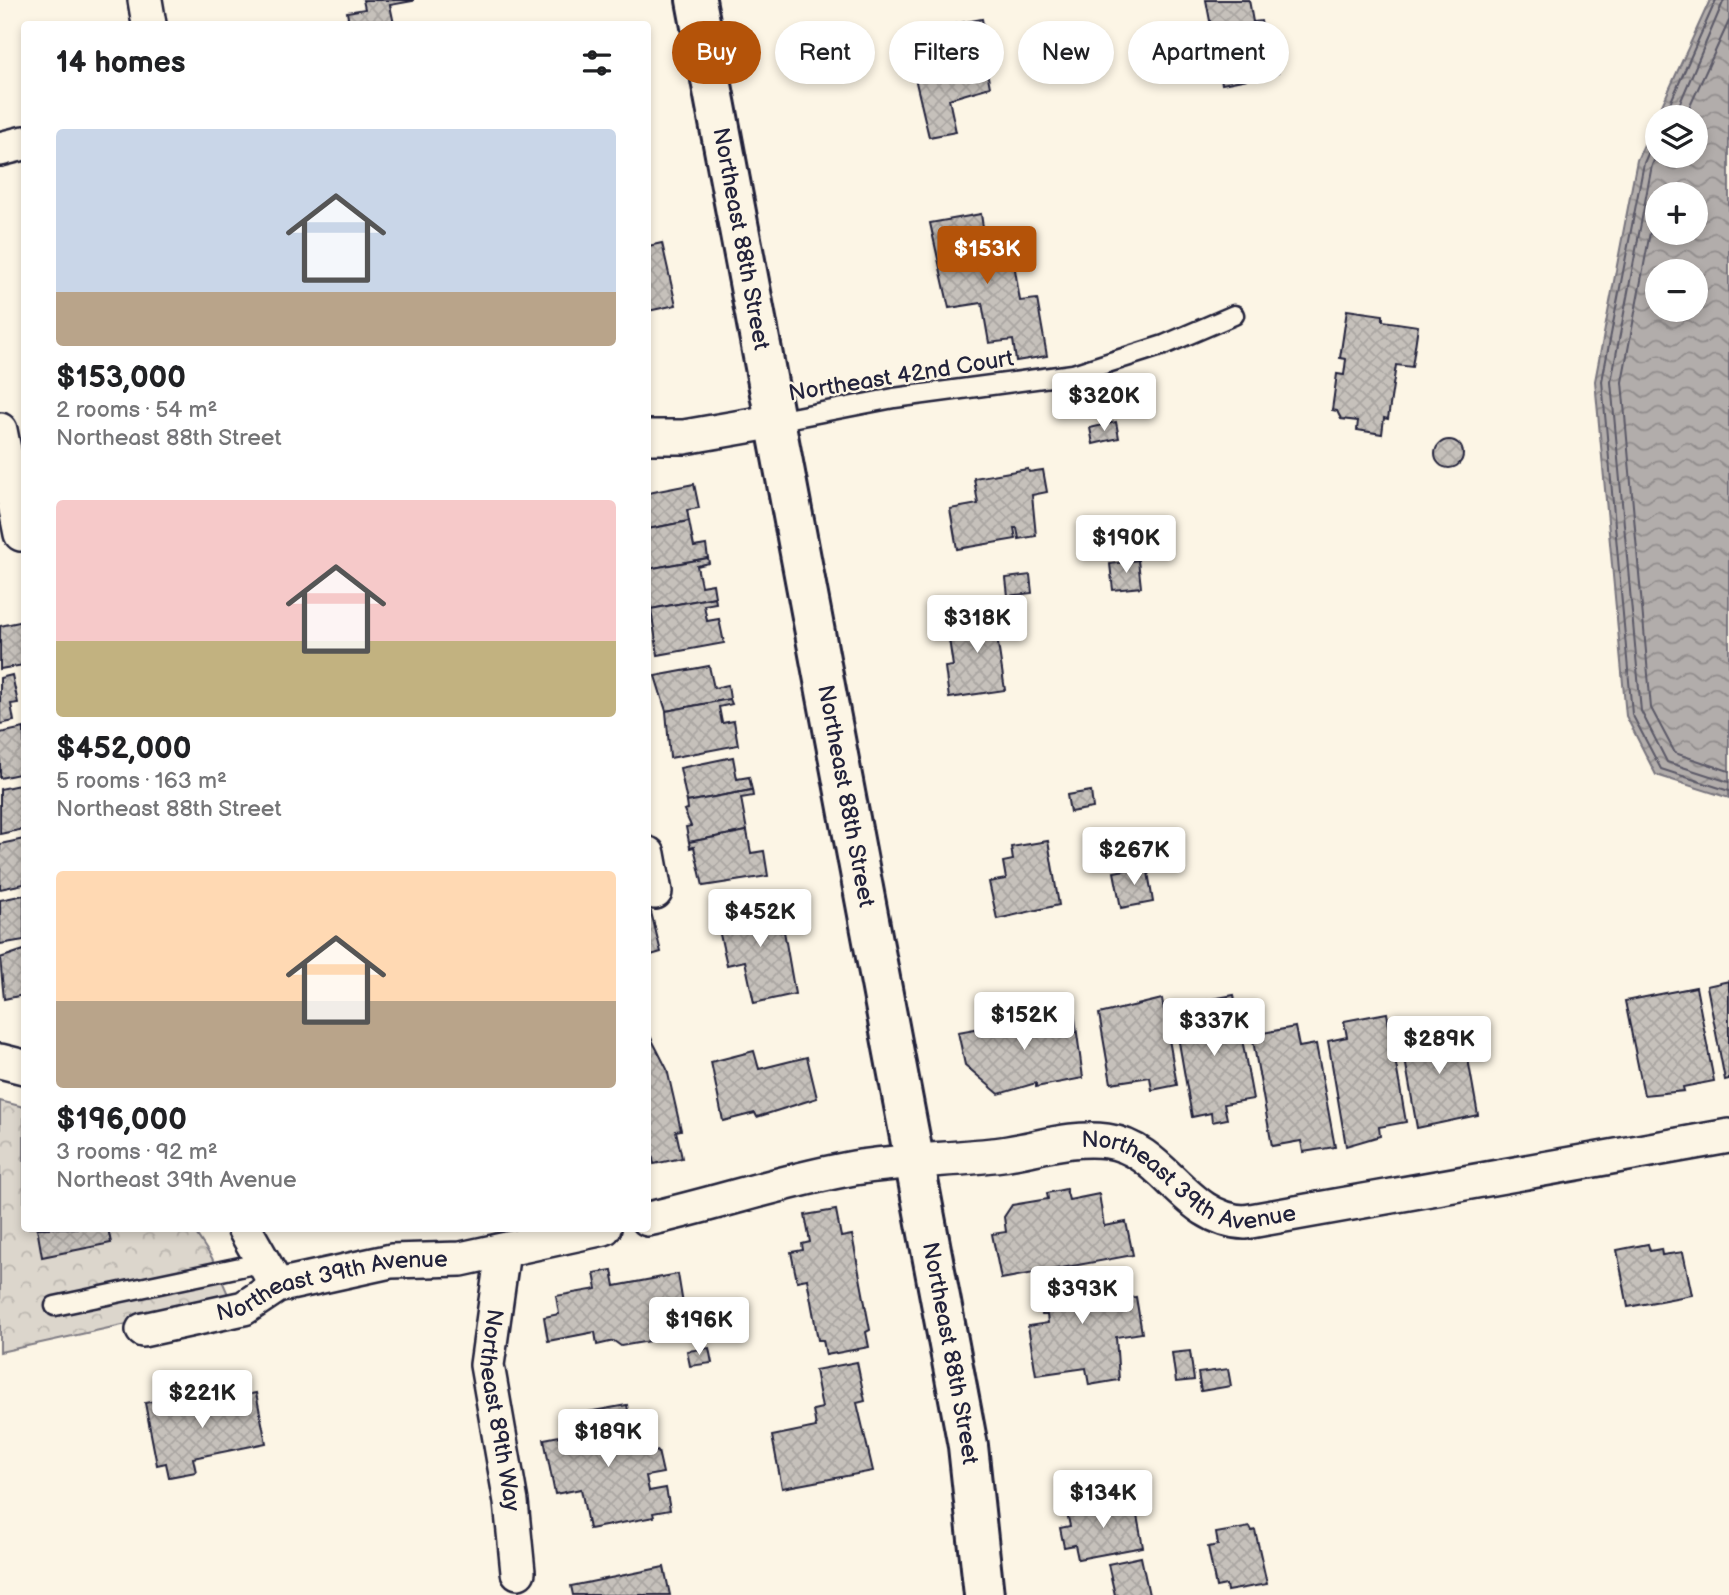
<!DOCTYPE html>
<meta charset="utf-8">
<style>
:root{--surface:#fff;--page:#f2f2f2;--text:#202124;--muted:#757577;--accent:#b45309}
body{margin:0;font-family:"Balsamiq Sans",sans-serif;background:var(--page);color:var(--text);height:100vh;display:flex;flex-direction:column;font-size:26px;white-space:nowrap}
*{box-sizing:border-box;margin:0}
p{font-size:23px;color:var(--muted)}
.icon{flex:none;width:38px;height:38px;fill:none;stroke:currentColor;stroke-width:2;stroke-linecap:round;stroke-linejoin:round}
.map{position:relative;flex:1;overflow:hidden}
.drawer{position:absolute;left:21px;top:21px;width:630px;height:1211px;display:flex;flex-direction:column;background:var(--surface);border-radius:7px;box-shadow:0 4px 10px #0003}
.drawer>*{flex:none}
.guide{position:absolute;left:672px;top:21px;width:665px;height:63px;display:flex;gap:14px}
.tools{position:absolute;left:1645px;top:105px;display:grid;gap:14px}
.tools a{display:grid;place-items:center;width:63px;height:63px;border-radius:50%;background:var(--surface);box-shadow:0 4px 10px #0003;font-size:35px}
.price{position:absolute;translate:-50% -60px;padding:0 16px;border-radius:7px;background:#fff;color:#222;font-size:23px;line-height:46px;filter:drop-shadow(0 2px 4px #0008)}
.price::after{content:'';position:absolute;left:50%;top:42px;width:21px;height:16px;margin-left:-10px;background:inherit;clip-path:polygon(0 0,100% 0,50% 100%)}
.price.active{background:var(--accent);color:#fff}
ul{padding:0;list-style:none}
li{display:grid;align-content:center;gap:14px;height:371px;padding:0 35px}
li span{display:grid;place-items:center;height:217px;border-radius:7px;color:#555}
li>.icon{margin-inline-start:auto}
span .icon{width:126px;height:126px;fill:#fffc;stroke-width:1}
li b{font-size:30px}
h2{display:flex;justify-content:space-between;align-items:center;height:84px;padding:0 35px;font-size:30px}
.tag{padding:0 24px;border-radius:32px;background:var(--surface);box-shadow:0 4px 10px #0003;font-size:24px;line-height:63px}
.tag.active{background:var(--accent);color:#fff}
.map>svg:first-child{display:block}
.forest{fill:url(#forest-crowns);stroke:#7f7c84;stroke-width:2}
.water{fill:url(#water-waves);stroke:#78757e;stroke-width:2;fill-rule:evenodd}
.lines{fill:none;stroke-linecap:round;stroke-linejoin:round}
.shore{stroke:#5c5a68;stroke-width:2}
.building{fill:url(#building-cross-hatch);stroke:#22223b;stroke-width:2}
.service-casing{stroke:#22223b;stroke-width:23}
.minor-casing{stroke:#22223b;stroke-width:38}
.tertiary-casing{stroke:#22223b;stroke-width:44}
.service{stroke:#fcf5e5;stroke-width:18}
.minor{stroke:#fcf5e5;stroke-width:33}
.tertiary{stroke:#fcf5e5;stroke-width:38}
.labels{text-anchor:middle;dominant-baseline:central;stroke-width:5;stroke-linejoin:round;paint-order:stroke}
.street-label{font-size:23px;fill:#22223b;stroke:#fcf5e5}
</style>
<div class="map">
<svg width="1729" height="1595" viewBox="0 0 1729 1595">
<defs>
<pattern id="forest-crowns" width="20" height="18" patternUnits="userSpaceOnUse" patternTransform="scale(1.75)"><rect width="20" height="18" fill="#dcd6cc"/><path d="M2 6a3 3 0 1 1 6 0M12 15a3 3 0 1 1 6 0" fill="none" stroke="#bcb7b0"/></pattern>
<pattern id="water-waves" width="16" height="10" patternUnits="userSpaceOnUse" patternTransform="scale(1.75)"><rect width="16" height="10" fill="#b2adab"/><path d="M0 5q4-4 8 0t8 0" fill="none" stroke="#908c8c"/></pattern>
<pattern id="building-cross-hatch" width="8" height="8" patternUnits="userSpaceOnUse" patternTransform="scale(1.75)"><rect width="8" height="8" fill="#c6c1bb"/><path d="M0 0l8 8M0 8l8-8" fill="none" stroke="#aaa6a2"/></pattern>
</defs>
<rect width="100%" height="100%" fill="#fcf5e5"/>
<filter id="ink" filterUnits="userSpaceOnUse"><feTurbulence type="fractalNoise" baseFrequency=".0143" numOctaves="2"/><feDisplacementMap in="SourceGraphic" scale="14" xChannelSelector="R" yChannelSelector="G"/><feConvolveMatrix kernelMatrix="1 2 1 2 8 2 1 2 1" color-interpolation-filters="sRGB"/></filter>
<g filter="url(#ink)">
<path class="forest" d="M0,1101l24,6v121l169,1 19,29 19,43 -231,51z"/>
<path class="water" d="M1710,0h19v798l-73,-23 -30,-59 -31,-335 42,-221zM1657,117h39v39h-39zM1657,194h39v39h-39zM1657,271h39v39h-39z"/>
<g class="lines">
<g class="shore">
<path d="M1664,117l52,-117"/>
<path d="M1674,117l50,-117"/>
<path d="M1685,117l44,-96"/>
<path d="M1657,133l-13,30 -42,218 30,333 29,55 68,22"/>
<path d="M1657,154l-5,11 -41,217 30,329 26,51 62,20"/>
<path d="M1657,195l-35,187 29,326 24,45 54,18"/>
</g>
</g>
<g class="building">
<path d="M363,0h50v1l-23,4 4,19h-45l-2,-12 18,-3z"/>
<path d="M1206,0h43l4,22 8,-1 3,18 7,-1 7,35 -56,11z"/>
<path d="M982,19l8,41 -5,1 5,26 -41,12 7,33 -27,5 -18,-76 17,-4 -4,-27z"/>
<path d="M981,214l8,53 25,-4 6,38 17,-2 10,57 -31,5 -3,-21 -24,3 -7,-40 -33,5 -19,-85z"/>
<path d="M662,243l14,62 -28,6v-65z"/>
<path d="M1347,310l36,5v6l35,5 -6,41 -16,-2 -8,54 -4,-1 -2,16 -25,-4 1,-9 -17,-2 -4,-8 -5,-1 5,-36 7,1 2,-16 -6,-1z"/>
<path d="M1116,422l3,16 -26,6 -3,-16z"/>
<circle cx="1449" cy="454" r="14"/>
<path d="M1028,469l1,3 14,-2 4,22 -15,3 4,41 -17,3 -2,-11h-3l2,11 -59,10 -7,-40 28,-5 -4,-26z"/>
<path d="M694,484l5,24 -12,2 2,11 -41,8v-36z"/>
<path d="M689,521l5,26 12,-2 2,13 -60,11v-40z"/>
<path d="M708,558l1,5 -12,3 4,20 12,-2 2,13 -64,12 -3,-40z"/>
<path d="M1138,560l3,27 -28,3 -3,-26z"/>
<path d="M1030,575l2,18 -24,3 -2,-18z"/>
<path d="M715,597l1,6 -12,2 3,16 12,-2 5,24 -66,12 -7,-46z"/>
<path d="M993,612v3l15,-3 4,23 -15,2 8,53 -56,8 -4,-31 8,-1 -4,-27 10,-1 -3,-21z"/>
<path d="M24,621v44l-24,4v-43z"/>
<path d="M709,666l5,22 14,-3 2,14 -64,12 -11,-35z"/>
<path d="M12,675l6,28 -7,1 3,17 -14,3v-46z"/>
<path d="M730,699l2,5 -13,3 3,16 12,-2 4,24 -68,13 -4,-47z"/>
<path d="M24,728v45l-24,5v-45z"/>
<path d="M733,757l4,22 12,-2 3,13 -65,12 -7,-34z"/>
<path d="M24,784v45l-24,5v-45z"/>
<path d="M752,790l1,6 -12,2 6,33 -58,11 -3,-15 5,-1 -7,-16 4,-1 -1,-7z"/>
<path d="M1091,791l2,17 -23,4 -3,-17z"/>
<path d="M747,831l4,22 13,-2 4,25 -65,10 -9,-39 -4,1 -1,-6z"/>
<path d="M24,839v45l-24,5v-45z"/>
<path d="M1048,841l11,64 -62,14 -8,-37 17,-3 -3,-17 10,-2 -2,-13z"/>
<path d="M1147,866l6,36 -32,6 -7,-36z"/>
<path d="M24,895v45l-24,4v-44z"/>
<path d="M773,897l8,35 3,-1 11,63 -41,9 -9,-42 -18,4 -8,-35 18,-4 -5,-20z"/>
<path d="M651,912l10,40 -13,4v-43z"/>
<path d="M24,950v45l-20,4 -4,-41z"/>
<path d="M1729,981v98l-4,1 -18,-94z"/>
<path d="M1696,987l18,94 -31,6 1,4 -40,4 -19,-94z"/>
<path d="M1234,995l19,104 -29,5 3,15 -15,3 -1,-9 -19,4 -16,-92 18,-3 -3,-19z"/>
<path d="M1162,999l15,86 -25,5 -2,-13 -39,6 -12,-69z"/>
<path d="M1074,1011l9,67 -47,9v-4l-37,11 -34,-29 -7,-33z"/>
<path d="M1387,1013l19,109 -27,5 1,9 -34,10 -18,-105 19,-4 -3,-16z"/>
<path d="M1462,1025l16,90 -61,13 -16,-92z"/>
<path d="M1295,1027l4,20 17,-3 19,103 -32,5 -2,-11 -29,5 -20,-111z"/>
<path d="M648,1032l19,37 14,61 -5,1 6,27 -28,6 -6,-27z"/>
<path d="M754,1051l5,18 48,-12 10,41 -60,19 -2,-4 -32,8 -12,-59z"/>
<path d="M1066,1189l3,11 30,-6 5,32 22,-4 7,33 -132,24 -9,-45 14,-2 -2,-15 8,-12 36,-6 -1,-6z"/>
<path d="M836,1210l5,27 11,-2 18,95 -4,2 3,15 -43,8 -3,-15h-5l-11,-61 -10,2 -6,-29 12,-2 -1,-6 8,-2 -5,-27z"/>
<path d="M37,1228h71l3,15 -69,14z"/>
<path d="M1648,1244l2,7 11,-2 1,6 21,-3 9,43 -64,12 -11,-57z"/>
<path d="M1104,1269l5,32 27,-4 6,36 -26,4 3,43 -30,5 -3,-17 -50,7 -8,-49 20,-3 -1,-8h-5l-5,-36z"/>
<path d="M612,1270l3,16 63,-12 7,42 -24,5 2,11 -14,3 1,6 -29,5 -7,-5 -17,4 -2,-13 -47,9 -4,-24 15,-3 -3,-18 41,-7 -3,-16z"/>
<path d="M709,1348l3,15 -22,3 -3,-15z"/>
<path d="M1190,1351l4,29 -18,2 -4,-29z"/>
<path d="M857,1362l8,39 -8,2 16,68 -91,17 -10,-52 44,-9 -3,-17 9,-2 -7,-38z"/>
<path d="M1228,1369l3,17 -30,5 -3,-18z"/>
<path d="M256,1393l10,50 -73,15 3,14 -27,5 -3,-14 -9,2 -12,-62 39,-8 2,12z"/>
<path d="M627,1405l3,17 5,-1 12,33 11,-3 5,22 -17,3 3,15 17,-3 4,22 -17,3 1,4 -65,12 -8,-40 -26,5 -11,-55 41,-8 -3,-18z"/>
<path d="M1134,1500l9,47 -65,12 -3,-14 -11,2 -4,-19 10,-2 -3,-13z"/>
<path d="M1250,1527l2,4 3,-1 12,54 -40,7 -1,-6 -10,2 -8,-40 10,-2 -2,-12z"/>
<path d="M1141,1557l8,38h-34l-7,-31z"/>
<path d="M664,1567l6,28h-97l-2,-9z"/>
</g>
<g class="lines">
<g class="service-casing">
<g id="service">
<path d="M776,421l118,-23 179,-24 91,-29 70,-30"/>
<path d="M55,1306l209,-44"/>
</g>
</g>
<g class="minor-casing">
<g id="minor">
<path d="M145,0l4,24"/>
<path d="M0,149l24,-6"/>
<path d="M0,430l21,104"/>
<path d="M648,437h36l92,-16"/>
<path d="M648,854l7,38"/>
<path d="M0,1061l24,6"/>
<path id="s1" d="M648,1219c68,-15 137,-39 206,-51 49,-8 99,-8 148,-14 35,-5 70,-18 105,-13 58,8 77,79 138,81l484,-86"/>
<path d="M244,1228l33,58"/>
<path id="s2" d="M503,1251l-16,114 24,137 7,70"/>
<path id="s3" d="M143,1330l101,-22 33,-22 114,-25 70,-2 143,-31"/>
</g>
</g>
<g class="tertiary-casing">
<g id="tertiary">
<path id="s4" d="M696,0l272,1446 16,149"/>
</g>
</g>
<use href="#service" class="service"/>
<use href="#minor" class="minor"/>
<use href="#tertiary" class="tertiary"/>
</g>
</g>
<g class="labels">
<g class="street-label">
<text stroke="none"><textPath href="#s4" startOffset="243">Northeast 88th Street</textPath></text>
<text transform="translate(901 376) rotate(-9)">Northeast 42nd Court</text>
<text stroke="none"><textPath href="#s4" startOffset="810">Northeast 88th Street</textPath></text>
<text stroke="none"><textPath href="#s1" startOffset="562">Northeast 39th Avenue</textPath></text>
<text stroke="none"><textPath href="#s3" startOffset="196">Northeast 39th Avenue</textPath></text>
<text stroke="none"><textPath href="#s4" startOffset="1377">Northeast 88th Street</textPath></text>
<text stroke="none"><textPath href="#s2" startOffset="161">Northeast 89th Way</textPath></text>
</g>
</g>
</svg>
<div class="tools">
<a><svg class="icon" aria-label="layers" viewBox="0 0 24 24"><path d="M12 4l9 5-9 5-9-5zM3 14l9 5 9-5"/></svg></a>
<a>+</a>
<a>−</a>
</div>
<b class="price active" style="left:987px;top:286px">$153K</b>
<b class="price" style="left:1104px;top:433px">$320K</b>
<b class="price" style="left:1126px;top:575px">$190K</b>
<b class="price" style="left:977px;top:655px">$318K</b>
<b class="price" style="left:1134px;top:887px">$267K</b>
<b class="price" style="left:760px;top:949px">$452K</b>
<b class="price" style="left:1024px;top:1052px">$152K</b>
<b class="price" style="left:1214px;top:1058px">$337K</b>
<b class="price" style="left:1439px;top:1076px">$289K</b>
<b class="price" style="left:1082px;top:1326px">$393K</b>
<b class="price" style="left:699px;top:1357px">$196K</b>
<b class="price" style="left:202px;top:1430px">$221K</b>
<b class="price" style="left:608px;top:1469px">$189K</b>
<b class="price" style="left:1103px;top:1530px">$134K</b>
<div class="guide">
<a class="tag active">Buy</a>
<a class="tag">Rent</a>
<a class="tag">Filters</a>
<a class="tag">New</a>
<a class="tag">Apartment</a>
</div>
<section class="drawer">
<h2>14 homes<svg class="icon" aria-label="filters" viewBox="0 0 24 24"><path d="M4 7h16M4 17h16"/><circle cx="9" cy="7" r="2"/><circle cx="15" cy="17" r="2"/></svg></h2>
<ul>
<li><span style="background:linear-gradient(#c9d6e8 75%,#b9a48a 0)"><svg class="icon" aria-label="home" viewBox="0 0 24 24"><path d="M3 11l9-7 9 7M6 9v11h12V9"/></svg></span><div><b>$153,000</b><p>2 rooms · 54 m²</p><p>Northeast 88th Street</p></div></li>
<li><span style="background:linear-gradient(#f6c9c9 65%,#c2b280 0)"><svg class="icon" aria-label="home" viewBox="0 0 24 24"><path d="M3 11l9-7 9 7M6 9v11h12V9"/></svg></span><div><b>$452,000</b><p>5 rooms · 163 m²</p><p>Northeast 88th Street</p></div></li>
<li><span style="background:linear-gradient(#ffd9b3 60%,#b9a48a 0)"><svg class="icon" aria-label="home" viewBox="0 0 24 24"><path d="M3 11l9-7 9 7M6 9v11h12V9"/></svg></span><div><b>$196,000</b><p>3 rooms · 92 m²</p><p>Northeast 39th Avenue</p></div></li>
</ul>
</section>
</div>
